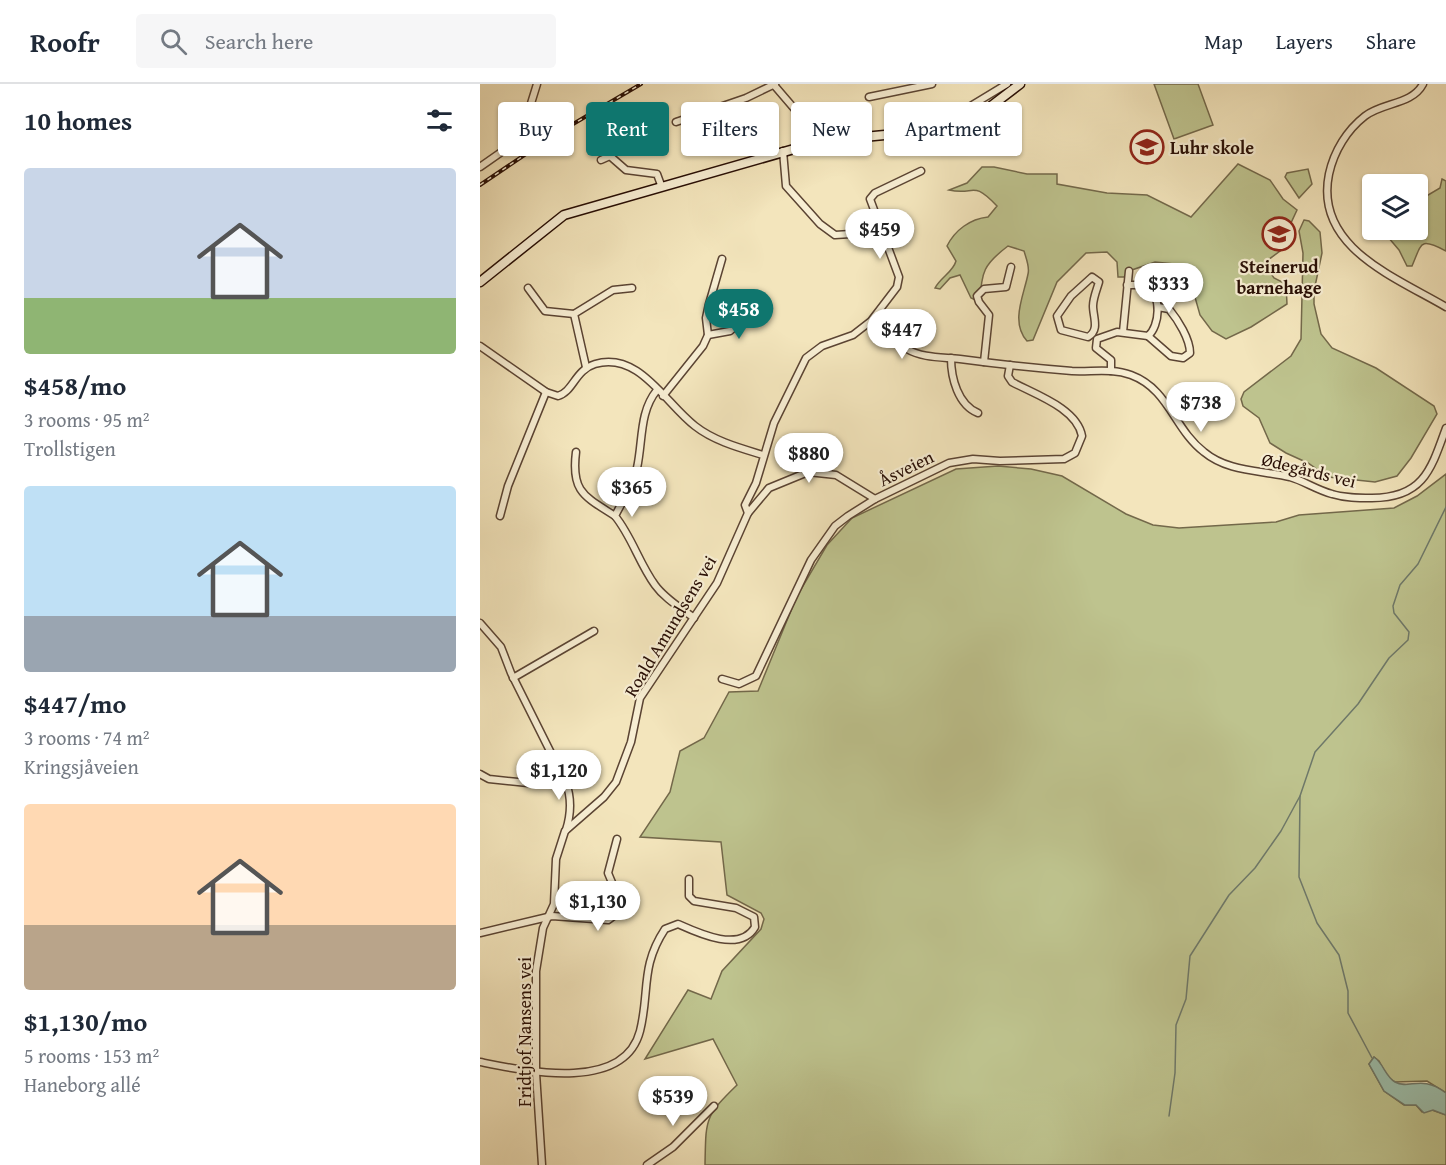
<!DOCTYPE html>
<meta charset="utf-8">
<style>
:root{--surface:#fff;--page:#f6f6f7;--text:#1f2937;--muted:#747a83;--line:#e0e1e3;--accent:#0f766e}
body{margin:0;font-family:"Gentium Book Plus",serif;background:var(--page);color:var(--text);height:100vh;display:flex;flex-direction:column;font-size:22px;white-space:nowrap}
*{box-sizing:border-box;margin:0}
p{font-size:20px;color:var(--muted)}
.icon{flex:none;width:33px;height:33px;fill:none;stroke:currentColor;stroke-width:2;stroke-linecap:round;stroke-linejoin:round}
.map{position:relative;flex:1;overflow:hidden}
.details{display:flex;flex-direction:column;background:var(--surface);width:480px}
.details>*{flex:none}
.banner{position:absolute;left:18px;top:18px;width:570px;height:54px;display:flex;gap:12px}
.buttons{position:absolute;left:882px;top:90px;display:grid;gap:12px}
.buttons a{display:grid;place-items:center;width:66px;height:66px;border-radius:6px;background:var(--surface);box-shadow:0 2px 4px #0004;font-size:30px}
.price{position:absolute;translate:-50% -51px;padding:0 14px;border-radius:21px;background:#fff;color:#222;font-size:20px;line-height:39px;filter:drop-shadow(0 2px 3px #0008)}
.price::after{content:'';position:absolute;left:50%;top:36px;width:18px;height:14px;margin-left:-9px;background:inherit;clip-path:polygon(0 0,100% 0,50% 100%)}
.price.current{background:var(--accent);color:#fff}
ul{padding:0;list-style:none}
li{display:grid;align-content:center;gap:12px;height:318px;padding:0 24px}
li span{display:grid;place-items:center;height:186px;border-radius:6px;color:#555}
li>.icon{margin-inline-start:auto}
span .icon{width:108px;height:108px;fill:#fffc;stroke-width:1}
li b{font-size:26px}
h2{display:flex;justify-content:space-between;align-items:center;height:72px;padding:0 24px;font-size:26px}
.chip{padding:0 21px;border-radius:6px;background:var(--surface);box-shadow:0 2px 4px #0004;font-size:21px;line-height:54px}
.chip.current{background:var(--accent);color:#fff}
header{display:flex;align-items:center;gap:36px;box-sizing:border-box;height:84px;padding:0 30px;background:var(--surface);border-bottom:2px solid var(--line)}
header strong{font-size:28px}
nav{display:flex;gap:33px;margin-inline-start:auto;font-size:21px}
.search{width:420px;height:54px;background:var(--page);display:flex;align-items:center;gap:15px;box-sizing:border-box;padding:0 21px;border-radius:6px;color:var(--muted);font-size:22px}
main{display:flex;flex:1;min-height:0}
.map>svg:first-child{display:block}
.green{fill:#bec38e;stroke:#73684a;stroke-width:1.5}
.water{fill:#9cbfac;stroke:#6e7869;stroke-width:1.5}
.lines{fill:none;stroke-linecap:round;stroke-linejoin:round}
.stream{stroke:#6e7869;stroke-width:1.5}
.street-casing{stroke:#5b4433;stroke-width:9}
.secondary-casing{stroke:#280e05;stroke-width:11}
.street{stroke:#f7eed3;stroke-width:6}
.secondary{stroke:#f7eed3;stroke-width:8}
.rail-casing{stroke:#280e05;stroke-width:4}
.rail{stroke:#f7eed3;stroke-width:1.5;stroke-dasharray:4.5;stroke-linecap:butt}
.labels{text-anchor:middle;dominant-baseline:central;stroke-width:4.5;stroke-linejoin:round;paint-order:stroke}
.poi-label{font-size:18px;font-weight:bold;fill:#280e05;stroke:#f7eed3;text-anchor:start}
.street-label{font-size:18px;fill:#280e05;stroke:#f7eed3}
</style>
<header>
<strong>Roofr</strong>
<div class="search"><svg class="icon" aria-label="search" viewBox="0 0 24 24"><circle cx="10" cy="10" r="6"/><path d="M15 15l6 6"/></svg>Search here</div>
<nav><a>Map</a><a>Layers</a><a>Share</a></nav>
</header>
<main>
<section class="details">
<h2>10 homes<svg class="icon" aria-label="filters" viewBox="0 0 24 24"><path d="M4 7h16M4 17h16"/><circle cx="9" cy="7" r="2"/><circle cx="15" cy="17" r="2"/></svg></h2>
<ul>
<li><span style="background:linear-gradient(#c9d6e8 70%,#8fb573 0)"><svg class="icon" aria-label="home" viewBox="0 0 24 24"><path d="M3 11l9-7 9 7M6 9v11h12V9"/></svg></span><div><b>$458/mo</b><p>3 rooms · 95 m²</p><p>Trollstigen</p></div></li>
<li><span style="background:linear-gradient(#bfe0f5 70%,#9aa5b1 0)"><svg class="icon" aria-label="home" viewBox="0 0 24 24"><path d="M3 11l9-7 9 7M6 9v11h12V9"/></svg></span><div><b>$447/mo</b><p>3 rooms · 74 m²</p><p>Kringsjåveien</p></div></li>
<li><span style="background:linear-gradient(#ffd9b3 65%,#b9a48a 0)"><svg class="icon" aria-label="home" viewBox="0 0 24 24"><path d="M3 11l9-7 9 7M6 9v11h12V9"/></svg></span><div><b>$1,130/mo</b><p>5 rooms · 153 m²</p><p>Haneborg allé</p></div></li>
</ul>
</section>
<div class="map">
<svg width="966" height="1081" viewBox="0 0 966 1081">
<rect width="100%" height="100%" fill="#f3e5bc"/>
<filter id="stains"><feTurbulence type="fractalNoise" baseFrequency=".00333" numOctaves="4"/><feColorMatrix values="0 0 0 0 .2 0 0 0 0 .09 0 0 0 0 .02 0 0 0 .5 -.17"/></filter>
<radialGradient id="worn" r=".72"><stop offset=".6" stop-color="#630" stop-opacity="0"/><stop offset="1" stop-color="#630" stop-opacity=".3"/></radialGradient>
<g class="green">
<path d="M674,0h44l15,41 -39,14z"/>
<path d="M758,80l32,16 13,19 14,11 -13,28v10l-16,12 -1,8 7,10 12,6 1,20 -36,23 -25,12 -14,-8 -12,-16 -9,-32 -17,-19 -19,-2 -26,9 -5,6h-6l-1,-15 -10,-10 -21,1 -29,29 -24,58 -6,1c-17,-19 -3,-46 1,-67 2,-7 -2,-16 -4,-23l-16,-5c-24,18 -27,26 -28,56l-9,-4 -11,-23 -10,3 -10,11 -5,-1c6,-11 18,-16 21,-27l-9,-15c8,-16 23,-27 41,-29l9,-11c-26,-27 -21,-10 -48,-16l18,-7 15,-16h12l33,7h30v10l50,9 40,2 44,22z"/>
<path d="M828,85l4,15 -13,14 -14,-21 2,-4z"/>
<path d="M962,95l4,2v70c-27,-14 -24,-8 -34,15h-5l-8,-16 -17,-20h36v-29l22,-13z"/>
<path d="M824,136l5,1 11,11 2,21 -8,38v13l7,30 11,14 44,20 58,38 3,8 -26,44 -14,18 -22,6 -47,-5 -20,-14 -22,-10 -16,-10 -11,-25 -16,-12 -2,-7 3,-7 47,-36 10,-17 2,-86 -4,-22z"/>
<path d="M518,382l33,3 31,7 64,38 27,11 26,3 97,-6 23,-7 95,-7 23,-12 29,-22v619l-19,-12 -32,1 -7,-4 -9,-17 -5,-4 -5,7 15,27 20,14h12l6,7 10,-2 14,5v50h-741c1,-46 -1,-48 32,-80l-24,-46 -68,20 43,-69 23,9 11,-28 39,-42 3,-10 -3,-6 -34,-18 -6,-53 -81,-5 30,-45 10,-41 24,-13 25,-46 29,-1 39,-95 30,-51 25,-27 104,-49z"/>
</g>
<path class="water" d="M894,973c10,7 11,19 21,25 15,8 26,-8 51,11v22l-13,-5 -9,3 -8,-8h-11l-21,-14 -15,-27z"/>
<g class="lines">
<g class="stream">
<path d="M820,712l-1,81 18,46 22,32 9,36v22l24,45"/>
<path d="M689,1032l6,-43 1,-48 10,-26 4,-43 39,-61 26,-27 26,-37 19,-35 15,-44 43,-48 31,-46 19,-18 1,-8 -15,-19 -1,-7 7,-21 18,-21 28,-57"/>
</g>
<g class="street-casing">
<g id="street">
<path d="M943,0c-11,21 -40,18 -58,32 -18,14 -31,35 -36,58 -15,73 66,103 117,133"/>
<path d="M294,1l48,56"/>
<path d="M389,13l63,-13"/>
<path d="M196,38l70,-24 29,-14"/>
<path d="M425,40l59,-14 43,-26"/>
<path d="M303,67l3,35 34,38 15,11 47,-3"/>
<path d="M121,76l9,-4 16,14 31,4 4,11"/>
<path d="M0,83l40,-28 17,-55"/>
<path d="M612,193l7,5c-2,7 -6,16 -6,24 0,11 7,24 -5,31l-27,-7 -4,-14 14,-20z"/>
<path d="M48,204l17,23 29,3"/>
<path d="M397,231c12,10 16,27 30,34 15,9 35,8 53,10 37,5 75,9 112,12 20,1 40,-3 59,4 38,14 43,54 73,77 24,20 56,18 86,25 14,4 27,13 42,17 13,4 26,4 40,4 51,0 59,-28 74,-70"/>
<path d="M643,248l6,-61"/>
<path d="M228,251l22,-4 15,-14 13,-4"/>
<path d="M668,252l23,20 12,2 7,-5c0,-14 -12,-33 -21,-44l-11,-2"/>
<path d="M0,262l66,46 12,4c15,-4 17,-26 37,-32 44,-13 70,39 100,62 19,15 45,22 68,29"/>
<path d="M471,274c0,20 7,47 27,55"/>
<path d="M504,278l5,-47 -10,-13 -2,-6 7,-7 22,-2 5,-20"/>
<path d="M106,283l-12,-53 39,-24 19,-2"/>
<path d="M631,287v-11l-15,-12 1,-9 20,-7 31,4c12,-10 14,-41 -1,-49 -6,-3 -13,-2 -20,-2"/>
<path d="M177,306c-18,22 -14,51 -20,78 -4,17 -14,32 -22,48 17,21 24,47 40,69 10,14 26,23 39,33"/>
<path d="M183,312l40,-50 5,-11 -2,-17 3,-14 13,-45"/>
<path d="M96,368c-5,40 8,44 39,64"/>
<path d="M268,429l21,-25 39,-16 28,3 39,24"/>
<path d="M20,432l8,-30 38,-94"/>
<path d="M0,539l21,24 10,26 55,110c6,16 5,31 0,47"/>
<path d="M33,594l81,-47"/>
<path d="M242,595l17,5 17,-8 55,-116 24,-34 13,-10 27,-17 74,-36 24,-4 27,2 64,-2 11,-6 7,-17c-5,-28 -48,-42 -70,-54l-4,-6 2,-11"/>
<path d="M0,690l9,5 39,4 31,-13"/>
<path d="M0,849l72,-17 56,4 15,-11 -15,-36 9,-34"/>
<path d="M0,978c45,9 144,31 160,-31 10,-40 0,-64 25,-102l13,-5c20,9 62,29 77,3l-1,-10 -18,-9 -42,-7 -5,-5v-17"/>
<path d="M62,1081l-6,-92v-102l7,-43 11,-24 2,-45 9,-28 39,-34 12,-15 15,-40 9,-44 77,-115 31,-70 -3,-8 11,-22 18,-60 32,-65 16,-12 31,-11 18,-14 26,-34 2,-10 -29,-78 5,-6 46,-22"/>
<path d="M167,1081l26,-18 41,-41"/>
</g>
</g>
<g class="secondary-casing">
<path id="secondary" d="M0,198l84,-67 258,-74 73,-7 55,-9 32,-12 38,-29"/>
</g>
<use href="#street" class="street"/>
<use href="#secondary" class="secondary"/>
<g class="rail-casing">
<path id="rail" d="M0,101l71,-48 90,-53"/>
</g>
<use href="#rail" class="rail"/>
</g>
<defs>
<g id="school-ring" transform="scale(1.725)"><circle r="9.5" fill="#f7eed3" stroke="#8f2418" stroke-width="1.5"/><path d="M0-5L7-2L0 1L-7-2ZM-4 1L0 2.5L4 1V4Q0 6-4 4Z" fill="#8f2418"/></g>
</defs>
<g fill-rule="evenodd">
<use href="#school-ring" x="667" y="63"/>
<use href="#school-ring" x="799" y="150"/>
</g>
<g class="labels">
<g class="poi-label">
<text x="690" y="63">Luhr skole</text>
<text x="799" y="182" text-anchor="middle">Steinerud<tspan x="799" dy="21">barnehage</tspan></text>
</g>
<g class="street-label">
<text transform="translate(426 384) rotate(-26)">Åsveien</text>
<text transform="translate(829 386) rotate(14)">Ødegårds vei</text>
<text transform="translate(190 542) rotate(-59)">Roald Amundsens vei</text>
<text transform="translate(44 948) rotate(-90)">Fridtjof Nansens vei</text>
</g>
</g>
<rect width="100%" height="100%" filter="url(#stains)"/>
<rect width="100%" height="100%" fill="url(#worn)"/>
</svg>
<div class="buttons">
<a><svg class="icon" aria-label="layers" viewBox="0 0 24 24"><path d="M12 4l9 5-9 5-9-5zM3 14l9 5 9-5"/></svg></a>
</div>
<b class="price" style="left:400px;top:176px">$459</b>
<b class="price" style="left:689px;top:230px">$333</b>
<b class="price current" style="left:259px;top:256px">$458</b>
<b class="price" style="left:422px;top:276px">$447</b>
<b class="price" style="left:721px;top:349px">$738</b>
<b class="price" style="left:329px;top:400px">$880</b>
<b class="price" style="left:152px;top:434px">$365</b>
<b class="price" style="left:79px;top:717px">$1,120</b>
<b class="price" style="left:118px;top:848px">$1,130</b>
<b class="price" style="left:193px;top:1043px">$539</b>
<div class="banner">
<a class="chip">Buy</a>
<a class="chip current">Rent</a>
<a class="chip">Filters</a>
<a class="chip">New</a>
<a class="chip">Apartment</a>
</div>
</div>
</main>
